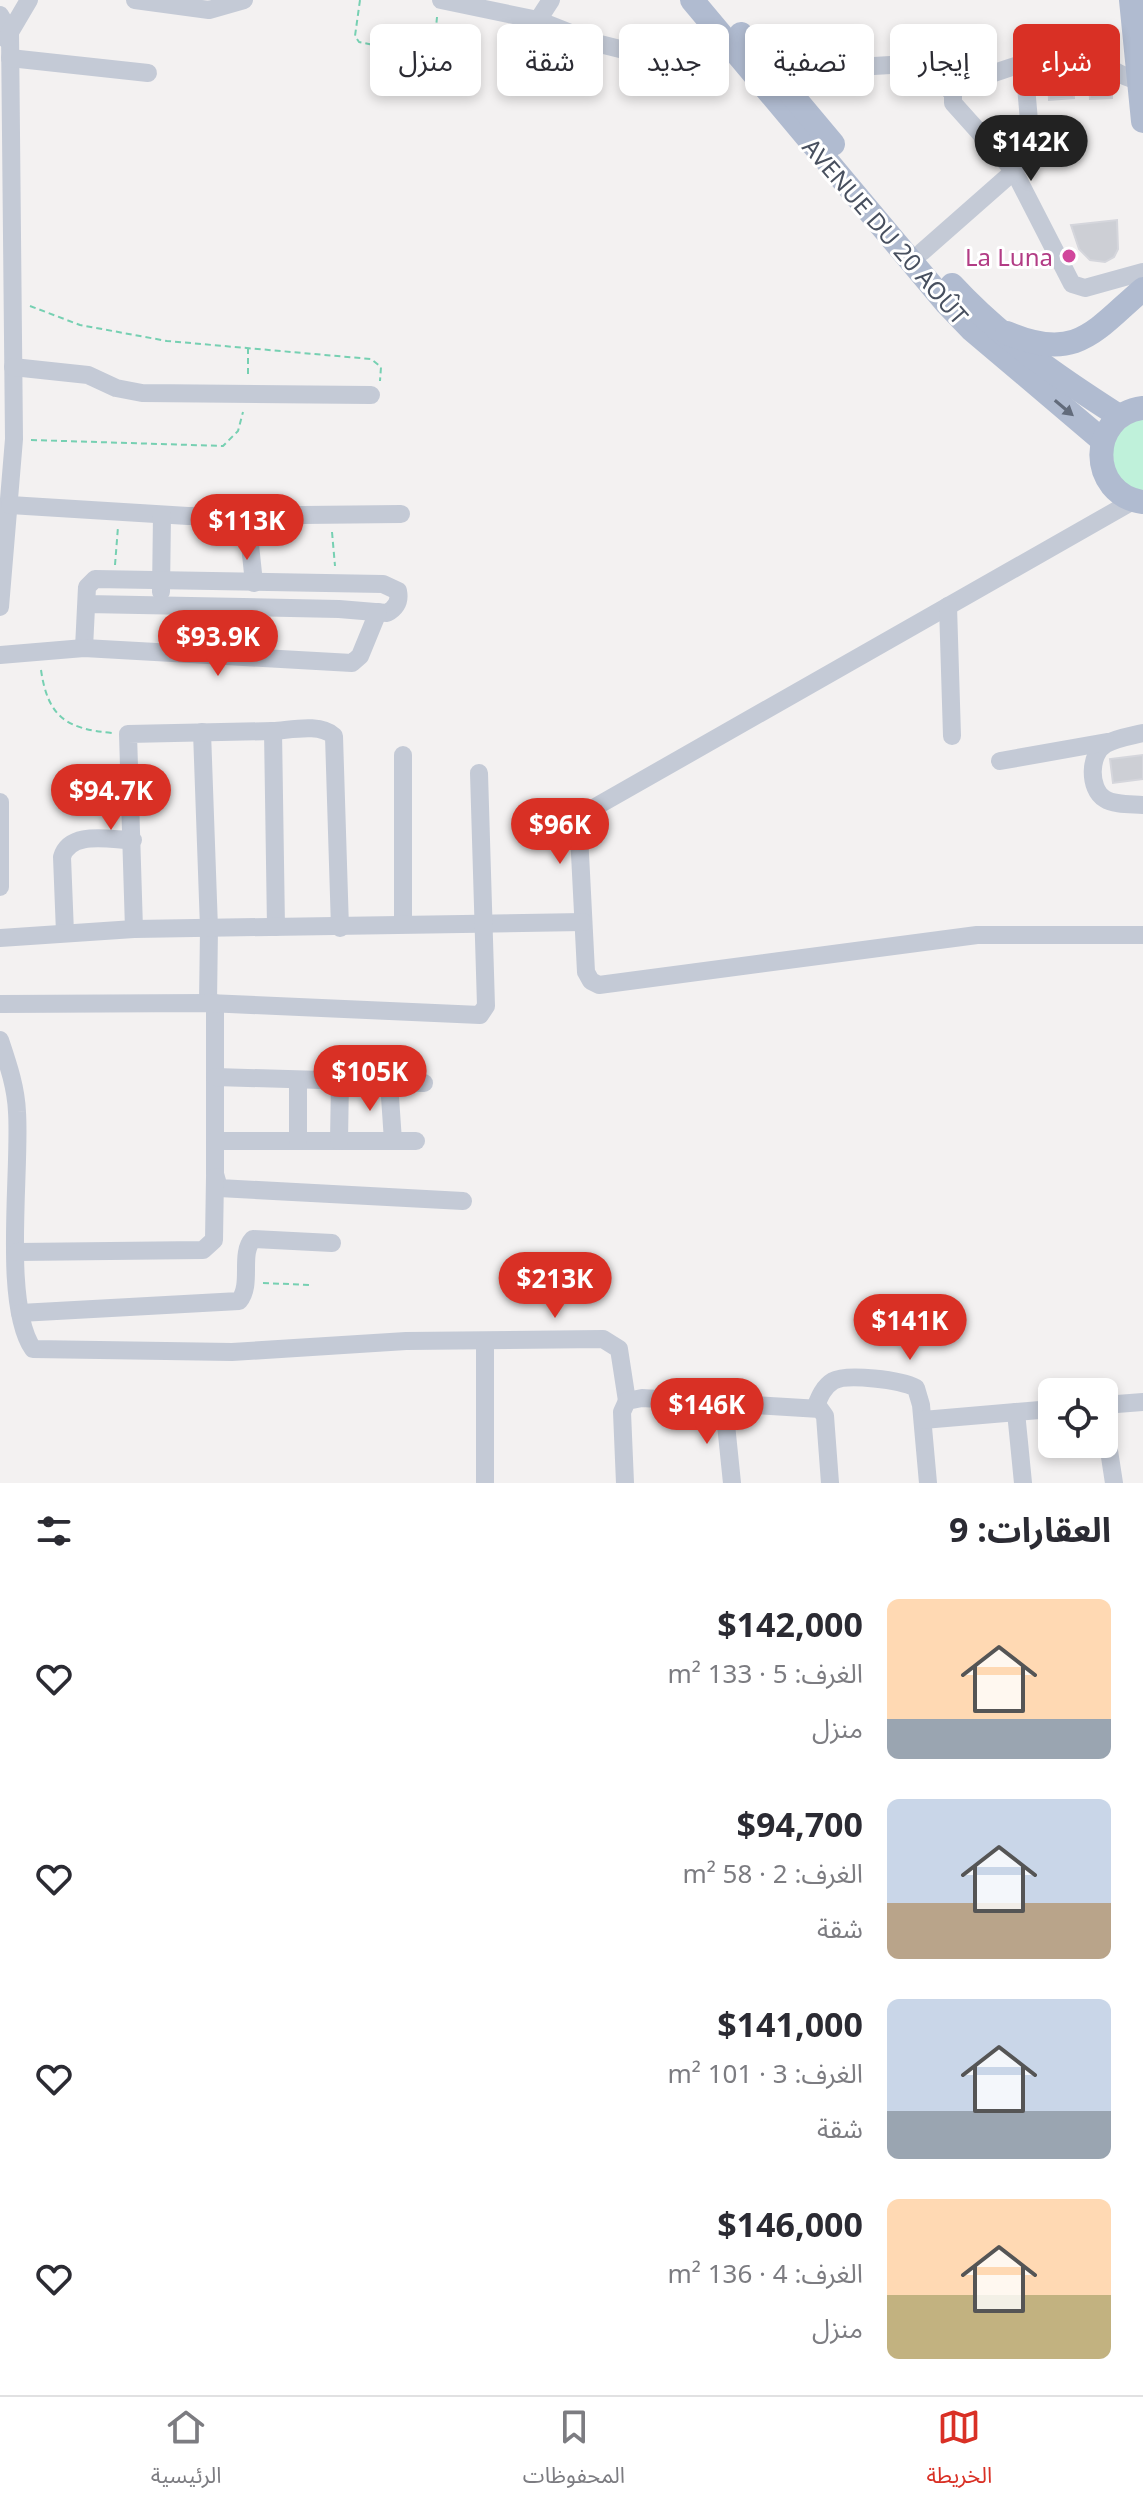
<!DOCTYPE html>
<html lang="ar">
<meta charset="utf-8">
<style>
:root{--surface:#fff;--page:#f2f2f3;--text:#2b2b33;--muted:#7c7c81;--line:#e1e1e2;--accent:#d93025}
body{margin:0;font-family:"Noto Sans","Noto Sans Arabic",sans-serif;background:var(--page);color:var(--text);direction:rtl;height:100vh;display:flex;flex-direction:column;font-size:30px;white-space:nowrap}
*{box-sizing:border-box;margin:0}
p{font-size:26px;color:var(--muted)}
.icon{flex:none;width:44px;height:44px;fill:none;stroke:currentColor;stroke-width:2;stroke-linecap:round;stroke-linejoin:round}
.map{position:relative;height:1483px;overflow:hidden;direction:ltr}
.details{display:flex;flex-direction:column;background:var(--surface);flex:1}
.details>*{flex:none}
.banner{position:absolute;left:24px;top:24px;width:1096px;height:72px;direction:rtl;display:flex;gap:16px}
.controls{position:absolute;left:1038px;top:1378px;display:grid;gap:16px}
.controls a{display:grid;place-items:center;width:80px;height:80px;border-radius:12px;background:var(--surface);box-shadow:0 4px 12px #0003;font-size:40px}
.price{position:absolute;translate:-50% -68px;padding:0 18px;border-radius:28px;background:var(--accent);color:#fff;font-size:26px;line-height:52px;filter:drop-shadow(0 2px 4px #0008)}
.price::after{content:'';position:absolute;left:50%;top:48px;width:24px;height:18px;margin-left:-12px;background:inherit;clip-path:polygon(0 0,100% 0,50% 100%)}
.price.active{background:#222;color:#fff}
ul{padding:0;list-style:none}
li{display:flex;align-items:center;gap:24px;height:200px;padding:0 32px}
li span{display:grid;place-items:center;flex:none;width:224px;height:160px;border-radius:12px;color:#555}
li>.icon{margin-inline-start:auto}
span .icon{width:96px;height:96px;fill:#fffc;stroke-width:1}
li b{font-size:34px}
h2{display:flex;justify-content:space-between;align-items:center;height:96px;padding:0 32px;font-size:34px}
.pill{padding:0 28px;border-radius:12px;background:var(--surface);box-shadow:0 4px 12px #0003;font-size:28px;line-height:72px}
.pill.active{background:var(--accent);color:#fff}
.dock{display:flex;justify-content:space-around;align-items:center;height:112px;border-top:2px solid var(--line);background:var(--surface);font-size:22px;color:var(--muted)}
.dock a{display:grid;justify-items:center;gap:4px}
.dock .active{color:var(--accent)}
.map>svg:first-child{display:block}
.green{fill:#bff1da}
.building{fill:#cdcfd5;stroke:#d5d6dc;stroke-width:2}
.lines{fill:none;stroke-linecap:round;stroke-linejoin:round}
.path{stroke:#76d0b2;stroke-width:2;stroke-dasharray:6 4;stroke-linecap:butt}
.minor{stroke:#c4cad6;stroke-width:18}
.major{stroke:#b0bbd0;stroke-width:24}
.oneway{fill:#626b7b}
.hotel-dot{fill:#d1479c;stroke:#fff;stroke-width:3}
.labels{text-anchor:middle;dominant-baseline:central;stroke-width:6;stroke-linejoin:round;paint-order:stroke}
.street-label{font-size:24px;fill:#48505f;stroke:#fff}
.hotel-label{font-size:24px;fill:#b23c85;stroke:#fff;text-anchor:end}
</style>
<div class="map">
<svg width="1143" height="1483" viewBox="0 0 1143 1483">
<rect width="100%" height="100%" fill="#f3f1f1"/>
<path class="green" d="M1143,415v80l-26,-13 -7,-44z"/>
<g class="building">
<path d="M1070,60l1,4 5,-1 14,15 8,-8 14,12v16l-22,1 -1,-13h-16l1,12 -25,2 -2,-38z"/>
<path d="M1117,220l1,29 -4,8 -9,5 -15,-2 -11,-11 -8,-24z"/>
<path d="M1143,755v24l-30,4 -3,-24z"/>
</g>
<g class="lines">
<g class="path">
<path d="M360,0l-5,36 4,6 70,14 5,-7 3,-32"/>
<path d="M30,306l50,19 87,16 204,18 10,8 -1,14"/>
<path d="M248,348v30"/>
<path d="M31,440l192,6 15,-15 5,-19"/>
<path d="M332,532l3,34"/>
<path d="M115,565l3,-38"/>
<path d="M41,670c7,48 26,59 72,63"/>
<path d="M263,1283l48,2"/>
</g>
<g class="minor">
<path d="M135,0l74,10 35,-10"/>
<path d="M441,0l97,20 58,23 36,9 37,3 67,-3"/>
<path d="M0,15l10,17 4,407 -14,168"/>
<path d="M538,20l13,-20"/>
<path d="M6,39l23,-39"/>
<path d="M10,58l138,15"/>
<path d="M774,72l133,-8 18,4 28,25"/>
<path d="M1143,82c-23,-4 -37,-19 -58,-25 -30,-10 -97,19 -128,29l-4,7v10l61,68 58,113 13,4 58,-16"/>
<path d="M922,252l92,-81 17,-27 -7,-81"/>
<path d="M13,367l75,8 28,13 26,5 229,2"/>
<path d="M1133,501l-536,305c-12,7 -15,15 -18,28l7,138 5,9 8,4 378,-50h166"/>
<path d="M10,505l178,11 213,-2"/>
<path d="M247,516l7,67"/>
<path d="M161,592l1,-77"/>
<path d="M948,606l4,130"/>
<path d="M84,648l3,-61 8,-8 288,5 15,7c2,10 -2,17 -11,22l-48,-4 -252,-5"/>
<path d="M0,655l84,-7 268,15 8,-7 18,-44"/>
<path d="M273,731c18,-1 47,-8 61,5l6,192"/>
<path d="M202,732l7,196 -1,75"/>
<path d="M1143,733c-12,3 -27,5 -37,11 -17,9 -18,45 -1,55 9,6 27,5 38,6"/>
<path d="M1000,761l107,-19"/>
<path d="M0,802v85"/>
<path d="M403,924v-169"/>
<path d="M134,929l-6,-195 145,-3 3,196"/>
<path d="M65,933l-3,-76c8,-27 48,-17 71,-17"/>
<path d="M0,938l134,-9 449,-7"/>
<path d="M215,1003v171l4,14 244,13"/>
<path d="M0,1004l208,-1 272,12 6,-9 -7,-233"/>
<path d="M0,1040c8,24 16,47 17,72 4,58 -15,192 16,237l199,3 174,-11 197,-2 16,10 8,52"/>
<path d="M215,1077l209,6"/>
<path d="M389,1082l4,59"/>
<path d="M215,1141h201"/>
<path d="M298,1141v-61"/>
<path d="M339,1141l1,-60"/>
<path d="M17,1252l186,-2 11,-10 1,-63"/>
<path d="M20,1313l219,-12c14,-17 0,-47 14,-62l79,4"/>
<path d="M485,1341v142"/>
<path d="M724,1405l8,78"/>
<path d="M1104,1405l39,-3"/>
<path d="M815,1408c4,-10 8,-21 18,-27 14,-8 68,-1 83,7l5,17 7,78"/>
<path d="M1016,1412l7,71"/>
<path d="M1104,1418l10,65"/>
<path d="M923,1420l129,-11"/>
<path d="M625,1483l-3,-71 5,-11 15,-3 178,11 5,7 5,67"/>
</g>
<g class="major">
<path d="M692,0l255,304 24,25 131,111"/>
<path d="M1131,0l12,121"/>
<path d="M741,34l92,110"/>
<path d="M952,285c49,53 106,92 167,131"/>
<path d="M1007,333c70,30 88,-3 136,-44"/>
<path d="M1143,408c-56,7 -55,87 0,94"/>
</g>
</g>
<defs><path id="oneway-solid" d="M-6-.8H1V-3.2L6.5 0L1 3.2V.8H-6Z" transform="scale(2)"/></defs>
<use class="oneway" href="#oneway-solid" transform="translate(1064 408) rotate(40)"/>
<circle class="hotel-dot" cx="1069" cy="256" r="8"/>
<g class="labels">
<g class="street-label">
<text transform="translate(886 231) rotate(49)">AVENUE DU 20 AOÛT</text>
</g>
<g class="hotel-label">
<text x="1053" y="256">La Luna</text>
</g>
</g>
</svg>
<div class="controls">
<a><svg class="icon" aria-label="locate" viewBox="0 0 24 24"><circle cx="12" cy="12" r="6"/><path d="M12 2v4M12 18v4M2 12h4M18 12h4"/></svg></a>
</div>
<b class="price active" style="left:1031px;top:183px">$142K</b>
<b class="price" style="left:247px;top:562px">$113K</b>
<b class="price" style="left:218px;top:678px">$93.9K</b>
<b class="price" style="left:111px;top:832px">$94.7K</b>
<b class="price" style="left:560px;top:866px">$96K</b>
<b class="price" style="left:370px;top:1113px">$105K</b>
<b class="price" style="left:555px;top:1320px">$213K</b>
<b class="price" style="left:910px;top:1362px">$141K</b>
<b class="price" style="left:707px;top:1446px">$146K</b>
<div class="banner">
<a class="pill active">شراء</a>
<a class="pill">إيجار</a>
<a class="pill">تصفية</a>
<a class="pill">جديد</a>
<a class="pill">شقة</a>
<a class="pill">منزل</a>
</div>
</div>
<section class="details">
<h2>العقارات: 9<svg class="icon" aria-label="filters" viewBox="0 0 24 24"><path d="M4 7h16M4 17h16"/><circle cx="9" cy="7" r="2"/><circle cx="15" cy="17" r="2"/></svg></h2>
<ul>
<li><span style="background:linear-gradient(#ffd9b3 75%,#9aa5b1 0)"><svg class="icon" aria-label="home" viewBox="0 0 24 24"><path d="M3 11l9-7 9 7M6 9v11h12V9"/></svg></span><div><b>$142,000</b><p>الغرف: 5 · 133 m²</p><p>منزل</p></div><svg class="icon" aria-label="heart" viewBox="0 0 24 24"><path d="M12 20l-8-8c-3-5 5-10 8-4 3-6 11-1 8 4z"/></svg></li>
<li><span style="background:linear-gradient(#c9d6e8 65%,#b9a48a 0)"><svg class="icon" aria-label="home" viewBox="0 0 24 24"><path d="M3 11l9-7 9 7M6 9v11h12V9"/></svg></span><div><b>$94,700</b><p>الغرف: 2 · 58 m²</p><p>شقة</p></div><svg class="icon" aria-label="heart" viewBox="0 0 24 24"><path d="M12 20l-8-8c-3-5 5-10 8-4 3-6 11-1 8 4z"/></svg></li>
<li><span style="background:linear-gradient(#c9d6e8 70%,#9aa5b1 0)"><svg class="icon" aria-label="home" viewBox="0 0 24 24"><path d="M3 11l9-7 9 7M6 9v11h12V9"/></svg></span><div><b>$141,000</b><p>الغرف: 3 · 101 m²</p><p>شقة</p></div><svg class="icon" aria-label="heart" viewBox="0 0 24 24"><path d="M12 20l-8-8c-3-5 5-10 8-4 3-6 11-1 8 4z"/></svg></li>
<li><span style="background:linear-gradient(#ffd9b3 60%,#c2b280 0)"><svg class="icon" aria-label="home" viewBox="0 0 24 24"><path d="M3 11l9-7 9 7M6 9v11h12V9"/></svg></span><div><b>$146,000</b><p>الغرف: 4 · 136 m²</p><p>منزل</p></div><svg class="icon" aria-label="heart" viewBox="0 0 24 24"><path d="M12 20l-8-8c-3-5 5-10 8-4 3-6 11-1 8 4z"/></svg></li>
</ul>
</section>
<nav class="dock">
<a class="active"><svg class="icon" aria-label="map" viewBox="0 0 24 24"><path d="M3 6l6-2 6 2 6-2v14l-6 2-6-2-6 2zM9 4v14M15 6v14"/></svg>الخريطة</a>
<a><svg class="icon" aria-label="saved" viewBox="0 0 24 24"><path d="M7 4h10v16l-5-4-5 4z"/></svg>المحفوظات</a>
<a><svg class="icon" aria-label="home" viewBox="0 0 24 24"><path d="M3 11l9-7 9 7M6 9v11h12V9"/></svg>الرئيسية</a>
</nav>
